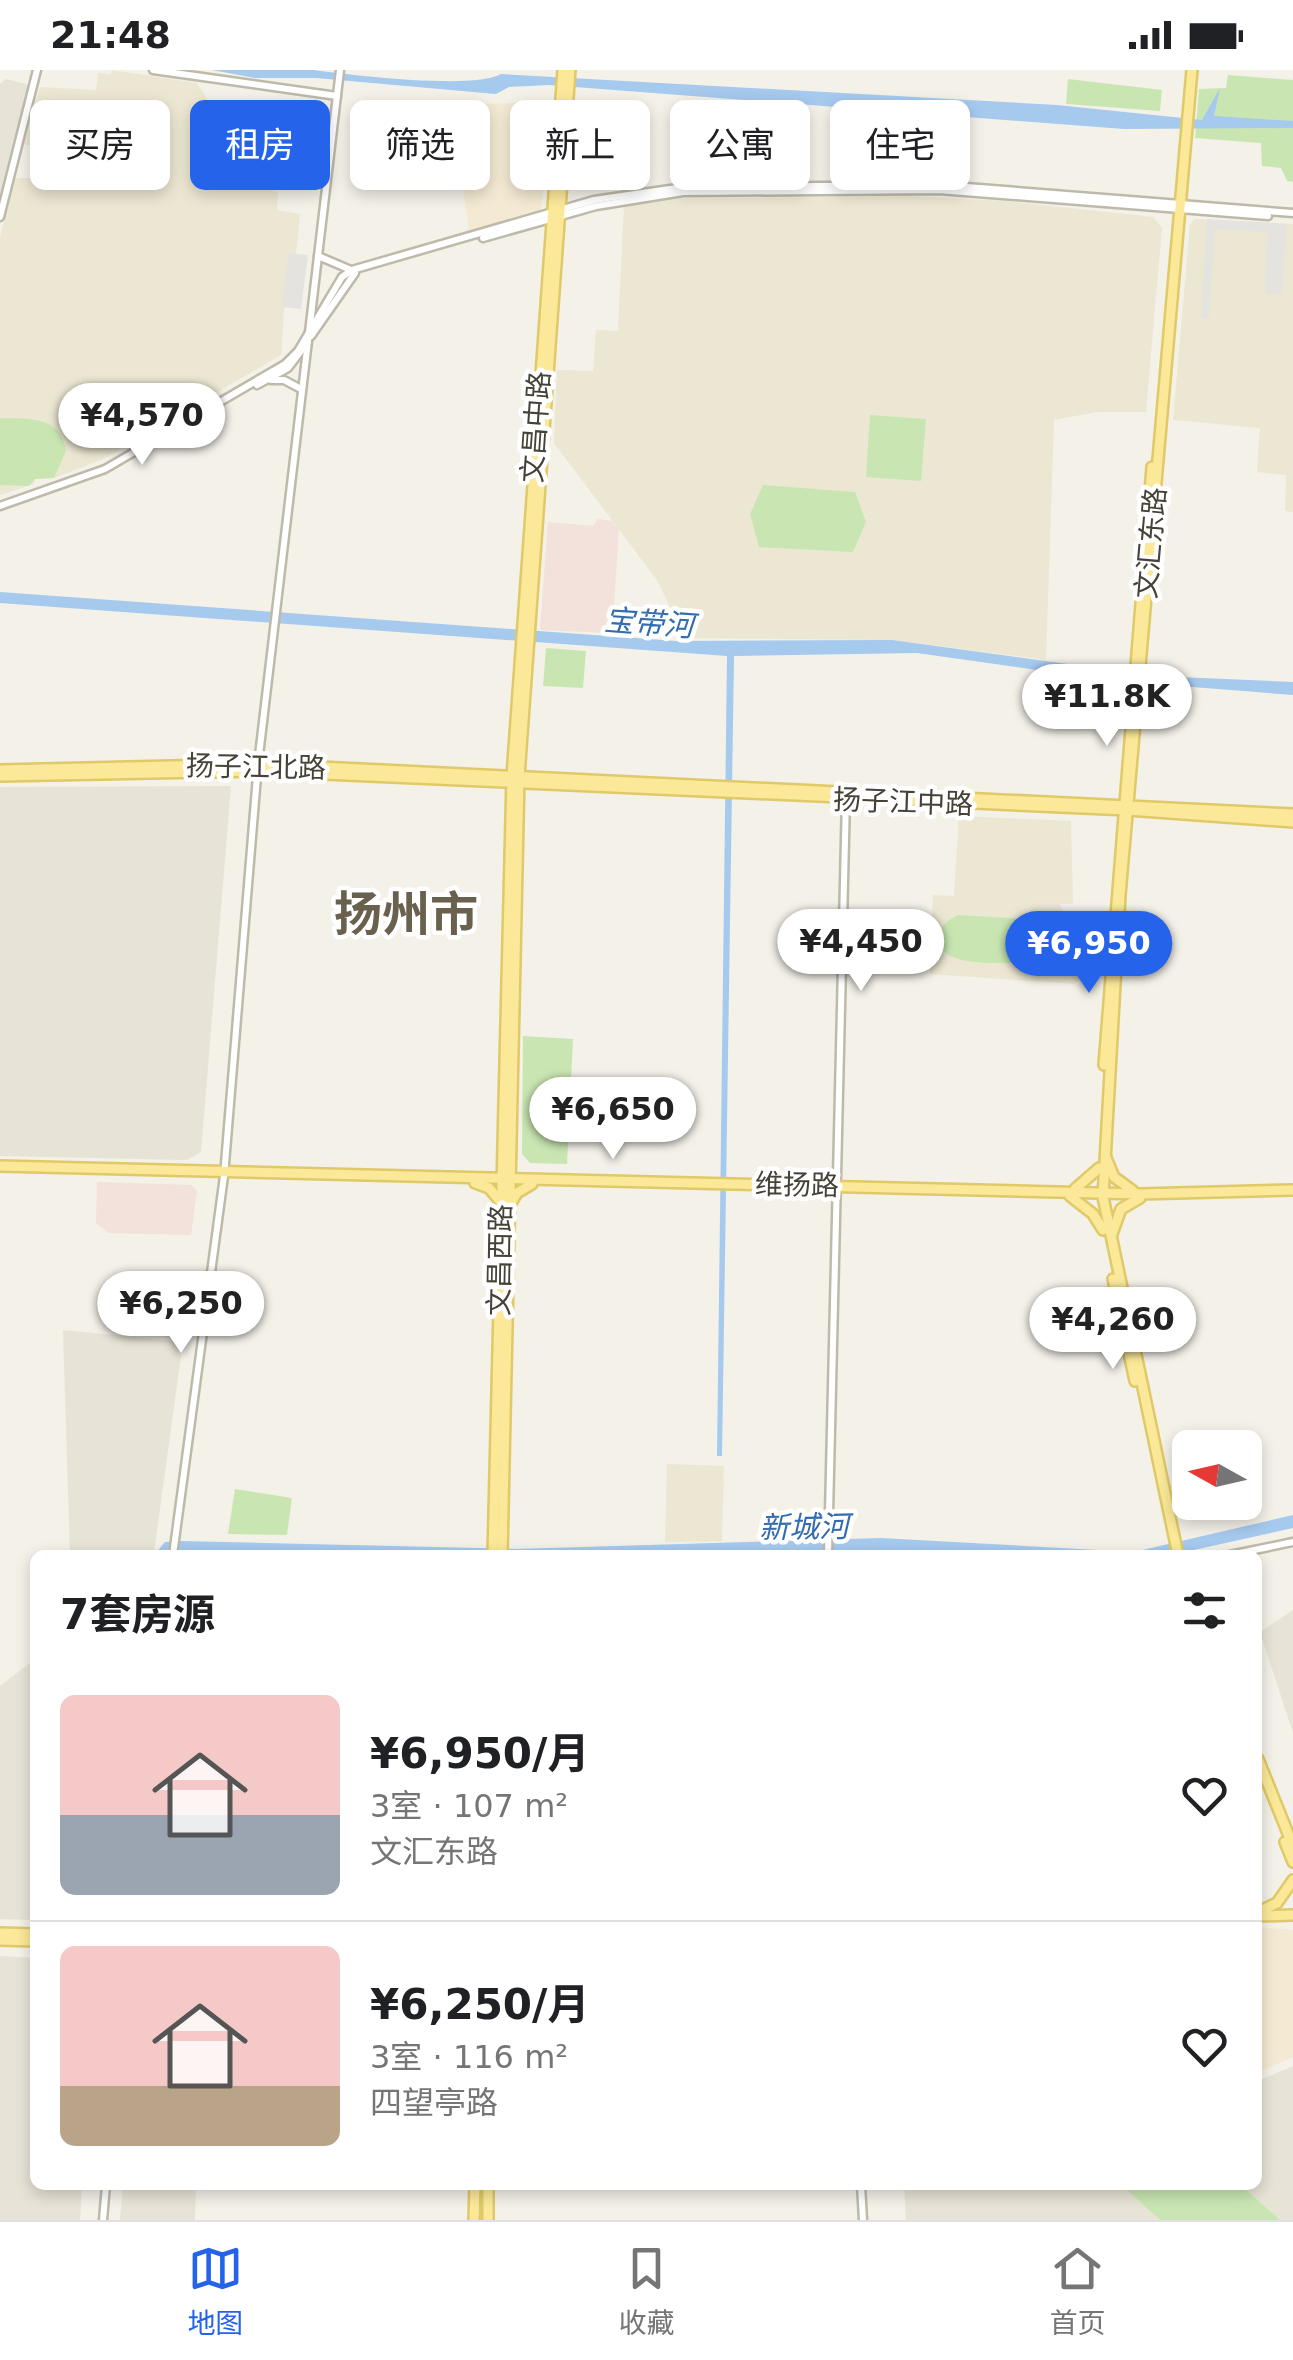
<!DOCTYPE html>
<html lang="zh">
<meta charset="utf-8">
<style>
:root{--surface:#fff;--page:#f2f2f2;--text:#202124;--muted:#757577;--line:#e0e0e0;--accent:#2563eb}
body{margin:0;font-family:"DejaVu Sans","Noto Sans SC",sans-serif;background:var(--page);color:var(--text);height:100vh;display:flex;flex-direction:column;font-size:38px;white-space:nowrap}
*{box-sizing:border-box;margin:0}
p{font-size:32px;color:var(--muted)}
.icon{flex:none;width:55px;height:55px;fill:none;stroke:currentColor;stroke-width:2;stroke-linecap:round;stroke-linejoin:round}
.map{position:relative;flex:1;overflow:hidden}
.details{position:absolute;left:30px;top:1480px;width:1232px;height:640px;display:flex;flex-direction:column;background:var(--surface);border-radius:15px;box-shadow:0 5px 15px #0003}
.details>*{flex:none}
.banner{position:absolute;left:30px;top:30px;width:1235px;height:90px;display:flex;gap:20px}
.needle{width:65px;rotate:278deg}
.buttons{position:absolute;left:1172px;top:1360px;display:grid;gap:20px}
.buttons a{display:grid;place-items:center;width:90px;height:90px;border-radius:15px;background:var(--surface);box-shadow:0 5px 15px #0003;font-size:50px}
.price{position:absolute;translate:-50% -85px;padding:0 22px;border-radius:35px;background:#fff;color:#222;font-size:32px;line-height:65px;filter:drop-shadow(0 2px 5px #0008)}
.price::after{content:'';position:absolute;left:50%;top:60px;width:30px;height:22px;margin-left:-15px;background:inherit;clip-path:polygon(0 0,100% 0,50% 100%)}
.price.active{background:var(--accent);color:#fff}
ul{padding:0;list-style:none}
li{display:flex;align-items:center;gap:30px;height:250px;padding:0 30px}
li+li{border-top:2px solid var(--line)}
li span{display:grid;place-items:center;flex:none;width:280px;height:200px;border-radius:15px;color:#555}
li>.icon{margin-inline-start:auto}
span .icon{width:120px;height:120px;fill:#fffc;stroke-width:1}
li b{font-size:42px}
h2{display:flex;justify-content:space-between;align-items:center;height:120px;padding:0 30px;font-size:42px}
.tag{padding:0 35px;border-radius:15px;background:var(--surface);box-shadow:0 5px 15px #0003;font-size:35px;line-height:90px}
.tag.active{background:var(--accent);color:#fff}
.status{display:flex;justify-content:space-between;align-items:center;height:70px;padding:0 50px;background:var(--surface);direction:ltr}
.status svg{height:28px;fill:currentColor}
.tab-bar{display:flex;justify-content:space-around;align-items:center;height:140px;border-top:2px solid var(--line);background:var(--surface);font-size:28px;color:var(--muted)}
.tab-bar a{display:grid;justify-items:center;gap:5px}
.tab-bar .active{color:var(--accent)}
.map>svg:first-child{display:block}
.residential{fill:#e7e3d6}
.commercial{fill:#f4ead3}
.education{fill:#ece7d2}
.medical{fill:#f3e1db}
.green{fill:#c9e6b2}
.parking{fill:#e4e3df}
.water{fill:#a6c9ee}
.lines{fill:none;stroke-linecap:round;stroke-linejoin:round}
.minor-casing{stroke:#bebaaa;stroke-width:11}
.major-casing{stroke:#e0c969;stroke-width:14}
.minor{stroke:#fff;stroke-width:6}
.major{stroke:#fbe999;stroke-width:9}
.labels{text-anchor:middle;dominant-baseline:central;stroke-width:9;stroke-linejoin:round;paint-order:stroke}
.street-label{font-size:28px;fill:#464237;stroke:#fff}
.water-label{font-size:30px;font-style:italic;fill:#336daf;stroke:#fff}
.town-label{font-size:48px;font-weight:bold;fill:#69614e;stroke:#fff}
</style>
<div class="status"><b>21:48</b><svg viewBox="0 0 49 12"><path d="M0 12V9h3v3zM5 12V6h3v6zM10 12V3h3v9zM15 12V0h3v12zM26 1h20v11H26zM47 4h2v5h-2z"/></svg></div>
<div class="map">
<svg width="1293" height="2150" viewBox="0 0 1293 2150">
<rect width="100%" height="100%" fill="#f3f1e8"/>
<g class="residential">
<path d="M6,9l24,6 -30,117v-118z"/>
<path d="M231,716l-30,366 -14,8 -187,-4v-369z"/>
<path d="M63,1260l120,12 -29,210 -5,3h-79z"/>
<path d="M1293,1540v123l-33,-101z"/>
<path d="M35,1589v261l-35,-1v-233z"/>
<path d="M0,1886l35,2v227h47l-2,35h-80z"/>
<path d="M1293,1996v154h-13l-39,-35h17v-104z"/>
<path d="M123,2115h73l-1,35h-75z"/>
<path d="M904,2115h217l39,35h-254z"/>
</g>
<g class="commercial">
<path d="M521,33l30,1 -10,106 -72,21 -12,-82 9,-45z"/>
<path d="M1258,1857l35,3v127l-34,15z"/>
</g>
<g class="education">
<path d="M112,0l85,13 12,19 32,4 21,-5 6,21 -4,64 14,7 -1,17 23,4 -4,40h-8l-7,101 -178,104 -49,19 -19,1 -1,5 -34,11v-258l15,-59h15l2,-32 -9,-2 17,-57 56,3 2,-17 13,1z"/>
<path d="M911,126l94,5 148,16 9,11 -16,184h-49l-43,8 -8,240 -154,-20 -207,-2 -28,-58 -103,-137 3,-73 36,1 3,-41 22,1 6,-127 33,-5z"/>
<path d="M1195,149l98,5v288l-8,-1 1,-36 -29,-3 3,-44 -87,-8 17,-196z"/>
<path d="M959,746l112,5 2,83h-13l31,68 -17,12 -144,-10 3,-79 21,1z"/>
<path d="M667,1394l57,2 -2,75 -57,1z"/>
</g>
<g class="medical">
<path d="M598,449l14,2 7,9 -7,103 -72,-3 8,-108 45,4z"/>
<path d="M97,1112l94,3 6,6 -6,44 -82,-2 -13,-10z"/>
</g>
<g class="green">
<path d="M1228,5l65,5v102l-6,-1 -6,-13 -19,-2 -1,-23 -66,-5 4,-49 27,-1z"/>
<path d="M1068,9l94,11 -2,21 -94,-7z"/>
<path d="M870,345l56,4 -5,62 -55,-4z"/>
<path d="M0,348c28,1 61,-3 66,33l-12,27 -19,1 -6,7 -29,-1z"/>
<path d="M763,415l92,7 11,30 -13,30 -94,-5 -9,-33z"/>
<path d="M546,578l40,3 -3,37 -40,-2z"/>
<path d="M958,845l68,4 12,10 1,17 -17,17c-21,-1 -84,6 -83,-25 0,-12 9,-18 19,-23z"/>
<path d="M523,966l50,3 -6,125 -37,-1 -8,-9z"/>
<path d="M235,1419l57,9 -5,37 -59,-1z"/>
<path d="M1121,2115h120l39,35h-120z"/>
</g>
<g class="parking">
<path d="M1207,149l79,5 -4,70 -17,-1 3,-61 -53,-3 -6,89 -8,-1z"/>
<path d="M288,183l20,2 -7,54 -19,-2z"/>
</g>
<g class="water">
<path d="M212,0c33,0 69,0 102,0 35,5 161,20 187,4l556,31 145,15 18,-32 -6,28 79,5v7l-169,1 -575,-44 -40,2 -13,7 -180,-16h-61z"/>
<path d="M0,522l676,49 216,-1 263,36 138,6v13l-178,-14 -198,-28 -183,3 -12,800h-5l10,-800 -727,-53z"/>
<path d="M1293,1445v13l-122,27 -243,-4 -774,4 11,-13 16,-1 335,8 365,-11 253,14z"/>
</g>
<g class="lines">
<g class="minor-casing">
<g id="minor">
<path d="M153,0l184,26"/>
<path d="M0,147l37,-147"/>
<path d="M483,168l113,-32 87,-14 256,-2 329,26"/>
<path d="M318,186l33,14"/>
<path d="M311,266l44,-63"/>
<path d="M271,310h13l17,9"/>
<path d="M257,315l31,-17 16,-21"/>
<path d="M0,436l105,-37 180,-105 13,-13 44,-74 10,-7 242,-70 90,-13 257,-2 352,28"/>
<path d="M173,1485l51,-379 34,-412 82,-694"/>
<path d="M828,1485l18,-758"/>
<path d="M1230,1485l63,-13"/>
<path d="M861,2115l2,35"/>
<path d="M103,2150l3,-35"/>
</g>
</g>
<g class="major-casing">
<g id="major">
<path d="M0,700l258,-6 1035,50"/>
<path d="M0,706l257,-5 871,39 165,12"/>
<path d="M1104,995l48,-598"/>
<path d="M1106,1088l8,19 19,14"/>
<path d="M0,1096l1140,28 153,-4"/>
<path d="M475,1113l14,5 11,13"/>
<path d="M1075,1119l24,-21"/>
<path d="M1070,1126l23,18 10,16"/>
<path d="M511,1133l6,-10 15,-9"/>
<path d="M1112,1164l9,-25 19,-11"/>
<path d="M1113,1209l22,102"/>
<path d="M493,1485l19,-779 51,-706"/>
<path d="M502,1485l17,-779 51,-706"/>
<path d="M1178,1485l-75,-358 17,-302 72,-825"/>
<path d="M1258,1689l35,87"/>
<path d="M1285,1772l8,20"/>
<path d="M1262,1840l15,-7 16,-23"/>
<path d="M1258,1846l35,-1"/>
<path d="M0,1863l35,1"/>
<path d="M0,1870l35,1"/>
<path d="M474,2150l1,-35"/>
<path d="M488,2150v-35"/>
</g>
</g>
<use href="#minor" class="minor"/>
<use href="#major" class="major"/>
</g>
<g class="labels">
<g class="street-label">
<text transform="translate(536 357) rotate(-86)">文昌中路</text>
<text transform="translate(1151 473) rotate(-85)">文汇东路</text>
<text transform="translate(256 697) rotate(1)">扬子江北路</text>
<text transform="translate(903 732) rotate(2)">扬子江中路</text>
<text transform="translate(797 1115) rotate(1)">维扬路</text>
<text transform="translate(500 1190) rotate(-89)">文昌西路</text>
</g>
<g class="water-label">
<text transform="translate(649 553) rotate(4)">宝带河</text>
<text transform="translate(804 1457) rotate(-1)">新城河</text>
</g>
<g class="town-label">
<text x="406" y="844">扬州市</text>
</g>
</g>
</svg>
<div class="buttons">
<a><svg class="needle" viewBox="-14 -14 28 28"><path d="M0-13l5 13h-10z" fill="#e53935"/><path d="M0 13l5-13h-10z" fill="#757577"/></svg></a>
</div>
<b class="price" style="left:142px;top:398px">¥4,570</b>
<b class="price" style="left:1107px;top:679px">¥11.8K</b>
<b class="price" style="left:861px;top:924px">¥4,450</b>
<b class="price active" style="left:1089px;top:926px">¥6,950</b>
<b class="price" style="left:613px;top:1092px">¥6,650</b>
<b class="price" style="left:181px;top:1286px">¥6,250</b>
<b class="price" style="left:1113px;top:1302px">¥4,260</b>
<div class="banner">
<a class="tag">买房</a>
<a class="tag active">租房</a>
<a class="tag">筛选</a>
<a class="tag">新上</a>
<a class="tag">公寓</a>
<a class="tag">住宅</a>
</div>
<section class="details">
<h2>7套房源<svg class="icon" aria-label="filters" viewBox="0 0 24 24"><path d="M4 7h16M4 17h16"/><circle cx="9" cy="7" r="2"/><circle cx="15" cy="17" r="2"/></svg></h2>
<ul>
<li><span style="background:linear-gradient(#f6c9c9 60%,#9aa5b1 0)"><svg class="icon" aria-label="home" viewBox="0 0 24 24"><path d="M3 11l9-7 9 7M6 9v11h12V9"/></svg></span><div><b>¥6,950/月</b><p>3室 · 107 m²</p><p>文汇东路</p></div><svg class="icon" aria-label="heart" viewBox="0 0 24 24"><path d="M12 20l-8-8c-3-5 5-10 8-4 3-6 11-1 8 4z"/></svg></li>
<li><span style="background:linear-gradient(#f6c9c9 70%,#b9a48a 0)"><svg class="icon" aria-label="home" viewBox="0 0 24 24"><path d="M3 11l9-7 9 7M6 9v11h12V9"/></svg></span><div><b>¥6,250/月</b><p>3室 · 116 m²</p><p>四望亭路</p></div><svg class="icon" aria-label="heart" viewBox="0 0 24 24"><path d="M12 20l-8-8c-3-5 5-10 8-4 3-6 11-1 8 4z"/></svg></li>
</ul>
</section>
</div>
<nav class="tab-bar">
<a class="active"><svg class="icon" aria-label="map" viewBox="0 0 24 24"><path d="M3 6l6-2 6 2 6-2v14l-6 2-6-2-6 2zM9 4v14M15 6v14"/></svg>地图</a>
<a><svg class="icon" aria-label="saved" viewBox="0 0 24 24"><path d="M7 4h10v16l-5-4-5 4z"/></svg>收藏</a>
<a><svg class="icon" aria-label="home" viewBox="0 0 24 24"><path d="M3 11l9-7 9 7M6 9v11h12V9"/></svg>首页</a>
</nav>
